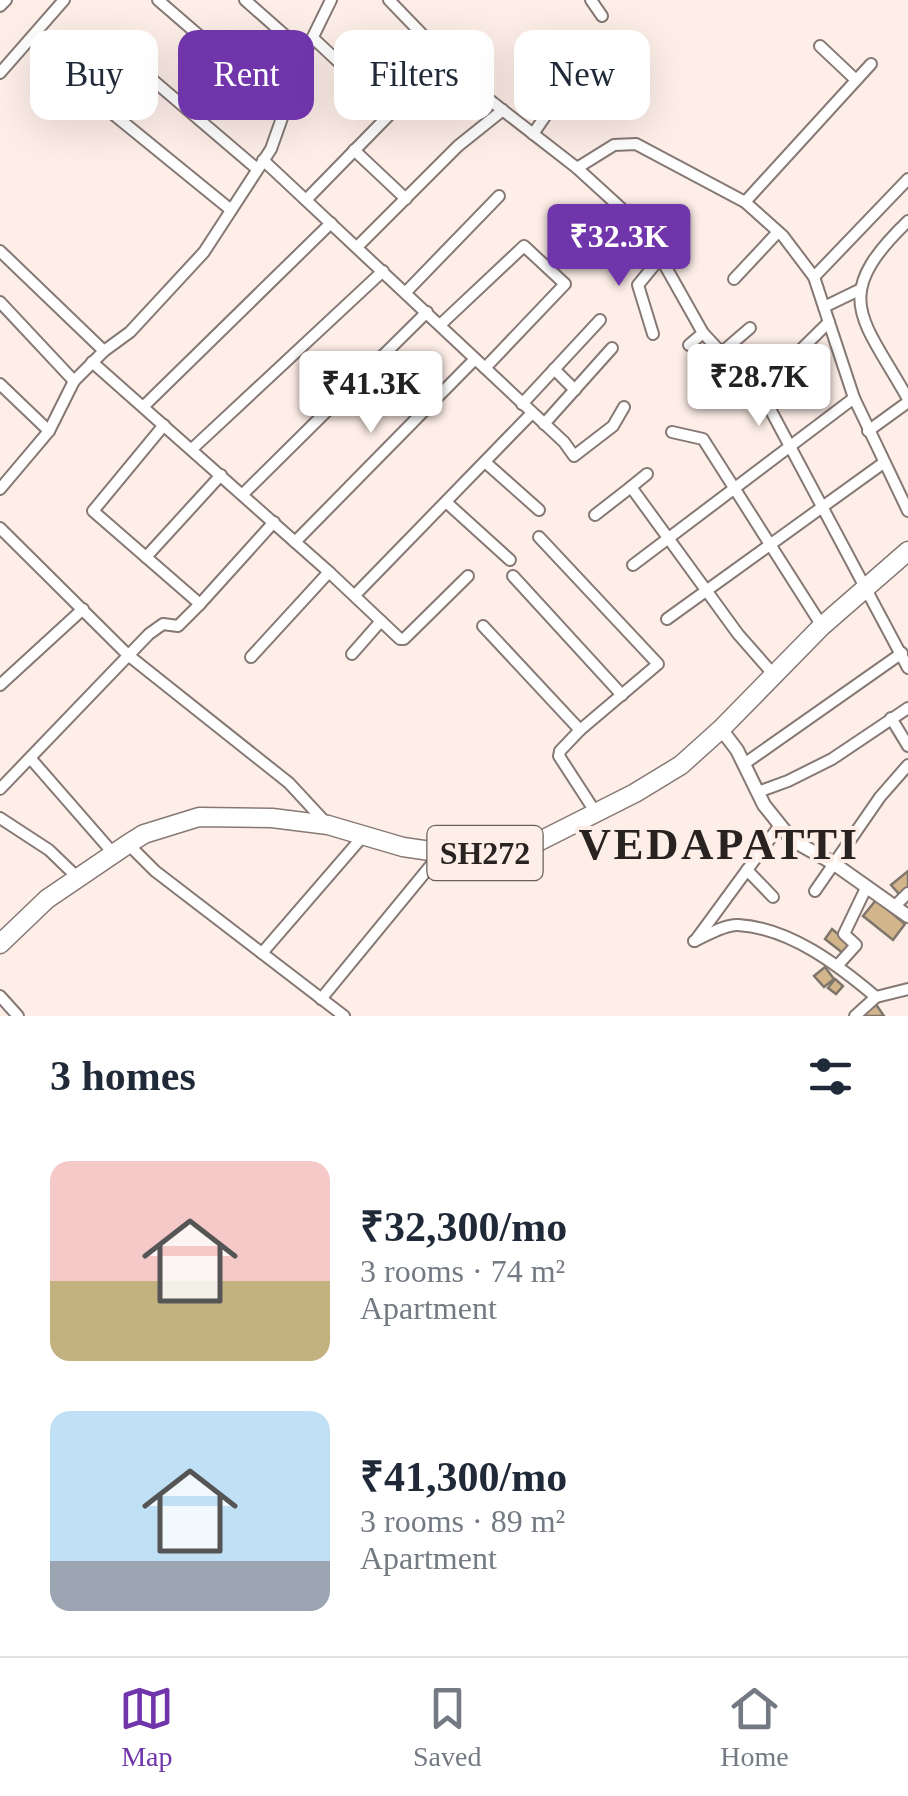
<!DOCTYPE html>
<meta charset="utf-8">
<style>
:root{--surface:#fff;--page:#f2f2f3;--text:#1f2937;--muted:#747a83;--line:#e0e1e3;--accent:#7035ab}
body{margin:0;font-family:Georgia,serif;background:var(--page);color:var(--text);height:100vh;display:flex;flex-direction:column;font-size:38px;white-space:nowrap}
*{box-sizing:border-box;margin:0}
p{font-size:32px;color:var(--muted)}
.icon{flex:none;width:55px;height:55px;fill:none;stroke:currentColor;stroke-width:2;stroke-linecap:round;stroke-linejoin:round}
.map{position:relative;height:1016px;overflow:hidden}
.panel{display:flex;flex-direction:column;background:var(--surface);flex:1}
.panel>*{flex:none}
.guide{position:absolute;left:30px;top:30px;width:850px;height:90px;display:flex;gap:20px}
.price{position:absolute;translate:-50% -85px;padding:0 22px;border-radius:10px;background:#fff;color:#222;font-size:32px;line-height:65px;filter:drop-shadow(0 2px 5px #0008)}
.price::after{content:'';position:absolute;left:50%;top:60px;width:30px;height:22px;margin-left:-15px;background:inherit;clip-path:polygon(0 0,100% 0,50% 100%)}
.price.active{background:var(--accent);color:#fff}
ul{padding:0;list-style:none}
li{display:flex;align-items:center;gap:30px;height:250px;padding:0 50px}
li span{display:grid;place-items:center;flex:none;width:280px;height:200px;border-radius:20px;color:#555}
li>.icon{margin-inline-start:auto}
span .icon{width:120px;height:120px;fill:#fffc;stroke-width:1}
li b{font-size:42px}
h2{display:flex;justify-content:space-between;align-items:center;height:120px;padding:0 50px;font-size:42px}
.tag{padding:0 35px;border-radius:20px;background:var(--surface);box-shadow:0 10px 40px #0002;font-size:35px;line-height:90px}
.tag.active{background:var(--accent);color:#fff}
.tab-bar{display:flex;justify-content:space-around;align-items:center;height:140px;border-top:2px solid var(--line);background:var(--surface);font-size:28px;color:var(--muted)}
.tab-bar a{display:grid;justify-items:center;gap:5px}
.tab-bar .active{color:var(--accent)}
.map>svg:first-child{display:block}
.building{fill:#d3b58c;stroke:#7e766b;stroke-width:2.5}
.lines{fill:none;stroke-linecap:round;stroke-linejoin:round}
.minor-casing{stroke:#867873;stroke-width:14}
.tertiary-casing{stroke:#867873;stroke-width:16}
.primary-casing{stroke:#867873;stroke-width:21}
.minor{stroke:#fff;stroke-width:10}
.tertiary{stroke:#fff;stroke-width:12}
.primary{stroke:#fff;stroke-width:18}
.labels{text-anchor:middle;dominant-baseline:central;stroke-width:8;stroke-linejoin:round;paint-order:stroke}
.shield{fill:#feeee8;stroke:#68605d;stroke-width:2.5}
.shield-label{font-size:32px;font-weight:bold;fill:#282321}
.district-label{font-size:45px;font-weight:bold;letter-spacing:2.5px;fill:#282321;stroke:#feeee8}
</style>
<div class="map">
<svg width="908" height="1016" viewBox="0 0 908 1016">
<rect width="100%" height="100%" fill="#feeee8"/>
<g class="building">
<path d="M908,871v16l-9,7 -8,-9z"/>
<path d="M876,900l29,24 -12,16 -30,-24z"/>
<path d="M832,929l19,16 -7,9 -19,-15z"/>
<path d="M825,967l9,12 -10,8 -10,-11z"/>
<path d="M835,979l8,7 -7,8 -8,-6z"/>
<path d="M875,1003l9,13h-25z"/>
</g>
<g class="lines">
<g class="minor-casing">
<g id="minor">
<path d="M158,0l125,108"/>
<path d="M245,0l60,53"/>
<path d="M389,0l84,87 104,81"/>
<path d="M591,0l11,16"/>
<path d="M0,6l6,-6"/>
<path d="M104,42l-25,37 1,8 151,123"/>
<path d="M820,46l36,34"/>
<path d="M127,58l130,111"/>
<path d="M90,64l20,12 31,-34"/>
<path d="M0,73l64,-73"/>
<path d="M533,134l26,-38 -15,-32"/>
<path d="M354,150l52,49"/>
<path d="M263,160l301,282 10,14 39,-30 11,-19"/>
<path d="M306,200l86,-88 -79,-74"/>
<path d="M745,202l126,-138"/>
<path d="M908,221c-79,76 -46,96 0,178"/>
<path d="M357,247l101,-101 45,-36"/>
<path d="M0,251l104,100"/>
<path d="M814,277l94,-98"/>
<path d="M734,279l44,-47"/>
<path d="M406,292l93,-96"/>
<path d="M0,302l74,79"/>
<path d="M824,307l35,-17"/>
<path d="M829,322l-69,68 148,278"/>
<path d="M440,325l84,-79 41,38 -80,84"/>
<path d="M653,334l-15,-49 23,-28"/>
<path d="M689,345l14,-12"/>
<path d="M721,353l29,-25"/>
<path d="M92,362l237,210 71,67h4l64,-63"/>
<path d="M731,363l-28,-30 -58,-103 -68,-62 37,-23 22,-1 109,58 38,34 31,41 40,121 54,113"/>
<path d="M554,369l21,21"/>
<path d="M0,384l49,47"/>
<path d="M522,404l78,-84"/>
<path d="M144,406l187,-183"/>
<path d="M544,424l68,-76"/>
<path d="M868,431l40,-29"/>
<path d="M672,432l31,7 119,187"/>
<path d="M192,449l191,-178"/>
<path d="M485,462l54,48"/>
<path d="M631,487l16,-13"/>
<path d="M0,489l49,-58 25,-50 30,-30 26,-19 74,-80 67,-103 34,-96 26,-53"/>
<path d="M243,494l184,-182"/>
<path d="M446,502l64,58"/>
<path d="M595,515l36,-28 107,147 36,41"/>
<path d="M0,528l128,127 161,128 38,41"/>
<path d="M539,537l119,127 -78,66 -20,21 -1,5 37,57"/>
<path d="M295,542l180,-183"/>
<path d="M146,557l75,-82"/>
<path d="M633,565l221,-167"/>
<path d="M513,576l109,119"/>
<path d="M355,595l177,-182"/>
<path d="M200,604l74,-82"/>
<path d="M667,619l215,-155"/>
<path d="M483,626l97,104"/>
<path d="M352,654l29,-33"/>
<path d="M251,657l78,-85"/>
<path d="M0,685l83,-76"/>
<path d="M891,718l17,28"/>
<path d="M31,759l82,94"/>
<path d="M744,764l158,-111"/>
<path d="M0,789l149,-155 14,-10 15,2 22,-22 -107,-93 71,-86"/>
<path d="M758,792l30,-11 44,-22 76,-51"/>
<path d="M0,818l49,32 28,27"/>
<path d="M128,844l27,27 189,145"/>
<path d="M747,870l26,27"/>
<path d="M815,891l65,-94 28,-32"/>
<path d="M896,905l12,-12"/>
<path d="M694,941c12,-5 31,-17 44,-16 52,3 100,40 138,72l32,-8"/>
<path d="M695,941l85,-116"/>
<path d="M262,953l102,-118"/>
<path d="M838,965l18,-20 -12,-11 23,-48"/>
<path d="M0,996l18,20"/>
<path d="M321,999l120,-146"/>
<path d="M855,1016l21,-19"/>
</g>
</g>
<g class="tertiary-casing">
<path id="tertiary" d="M721,729l16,21 27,55 28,35 41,23 75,53"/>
</g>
<g class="primary-casing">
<path id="primary" d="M0,944l47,-45 81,-55 16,-10 55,-17 73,1 56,7 75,22 62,9 67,-11 103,-52 46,-28 40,-36 101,-103 86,-75"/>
</g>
<use href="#minor" class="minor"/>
<use href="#tertiary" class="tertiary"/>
<use href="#primary" class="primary"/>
</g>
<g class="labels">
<rect class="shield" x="427.5" y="826" width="115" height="54" rx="8"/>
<g class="shield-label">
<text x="485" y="853">SH272</text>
</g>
<g class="district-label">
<text x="719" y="844">VEDAPATTI</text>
</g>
</g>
</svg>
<b class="price active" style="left:619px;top:289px">₹32.3K</b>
<b class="price" style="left:759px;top:429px">₹28.7K</b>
<b class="price" style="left:371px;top:436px">₹41.3K</b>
<div class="guide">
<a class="tag">Buy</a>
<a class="tag active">Rent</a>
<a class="tag">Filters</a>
<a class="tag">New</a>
</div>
</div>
<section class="panel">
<h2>3 homes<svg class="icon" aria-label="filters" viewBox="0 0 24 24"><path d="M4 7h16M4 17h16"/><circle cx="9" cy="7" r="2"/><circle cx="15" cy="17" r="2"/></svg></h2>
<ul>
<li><span style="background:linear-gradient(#f6c9c9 60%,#c2b280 0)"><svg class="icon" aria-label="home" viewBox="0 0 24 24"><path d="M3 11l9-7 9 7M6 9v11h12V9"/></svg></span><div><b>₹32,300/mo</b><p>3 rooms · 74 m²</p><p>Apartment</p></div></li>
<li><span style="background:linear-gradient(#bfe0f5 75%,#9aa5b1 0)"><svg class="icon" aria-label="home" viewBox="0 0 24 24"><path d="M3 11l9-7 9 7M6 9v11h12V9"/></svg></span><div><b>₹41,300/mo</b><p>3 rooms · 89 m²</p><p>Apartment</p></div></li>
</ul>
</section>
<nav class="tab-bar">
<a class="active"><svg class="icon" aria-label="map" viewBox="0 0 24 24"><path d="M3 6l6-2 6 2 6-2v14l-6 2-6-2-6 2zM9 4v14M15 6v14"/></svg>Map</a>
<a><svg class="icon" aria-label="saved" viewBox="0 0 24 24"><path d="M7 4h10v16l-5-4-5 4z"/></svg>Saved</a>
<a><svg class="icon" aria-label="home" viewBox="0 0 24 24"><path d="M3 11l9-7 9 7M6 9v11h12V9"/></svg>Home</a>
</nav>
